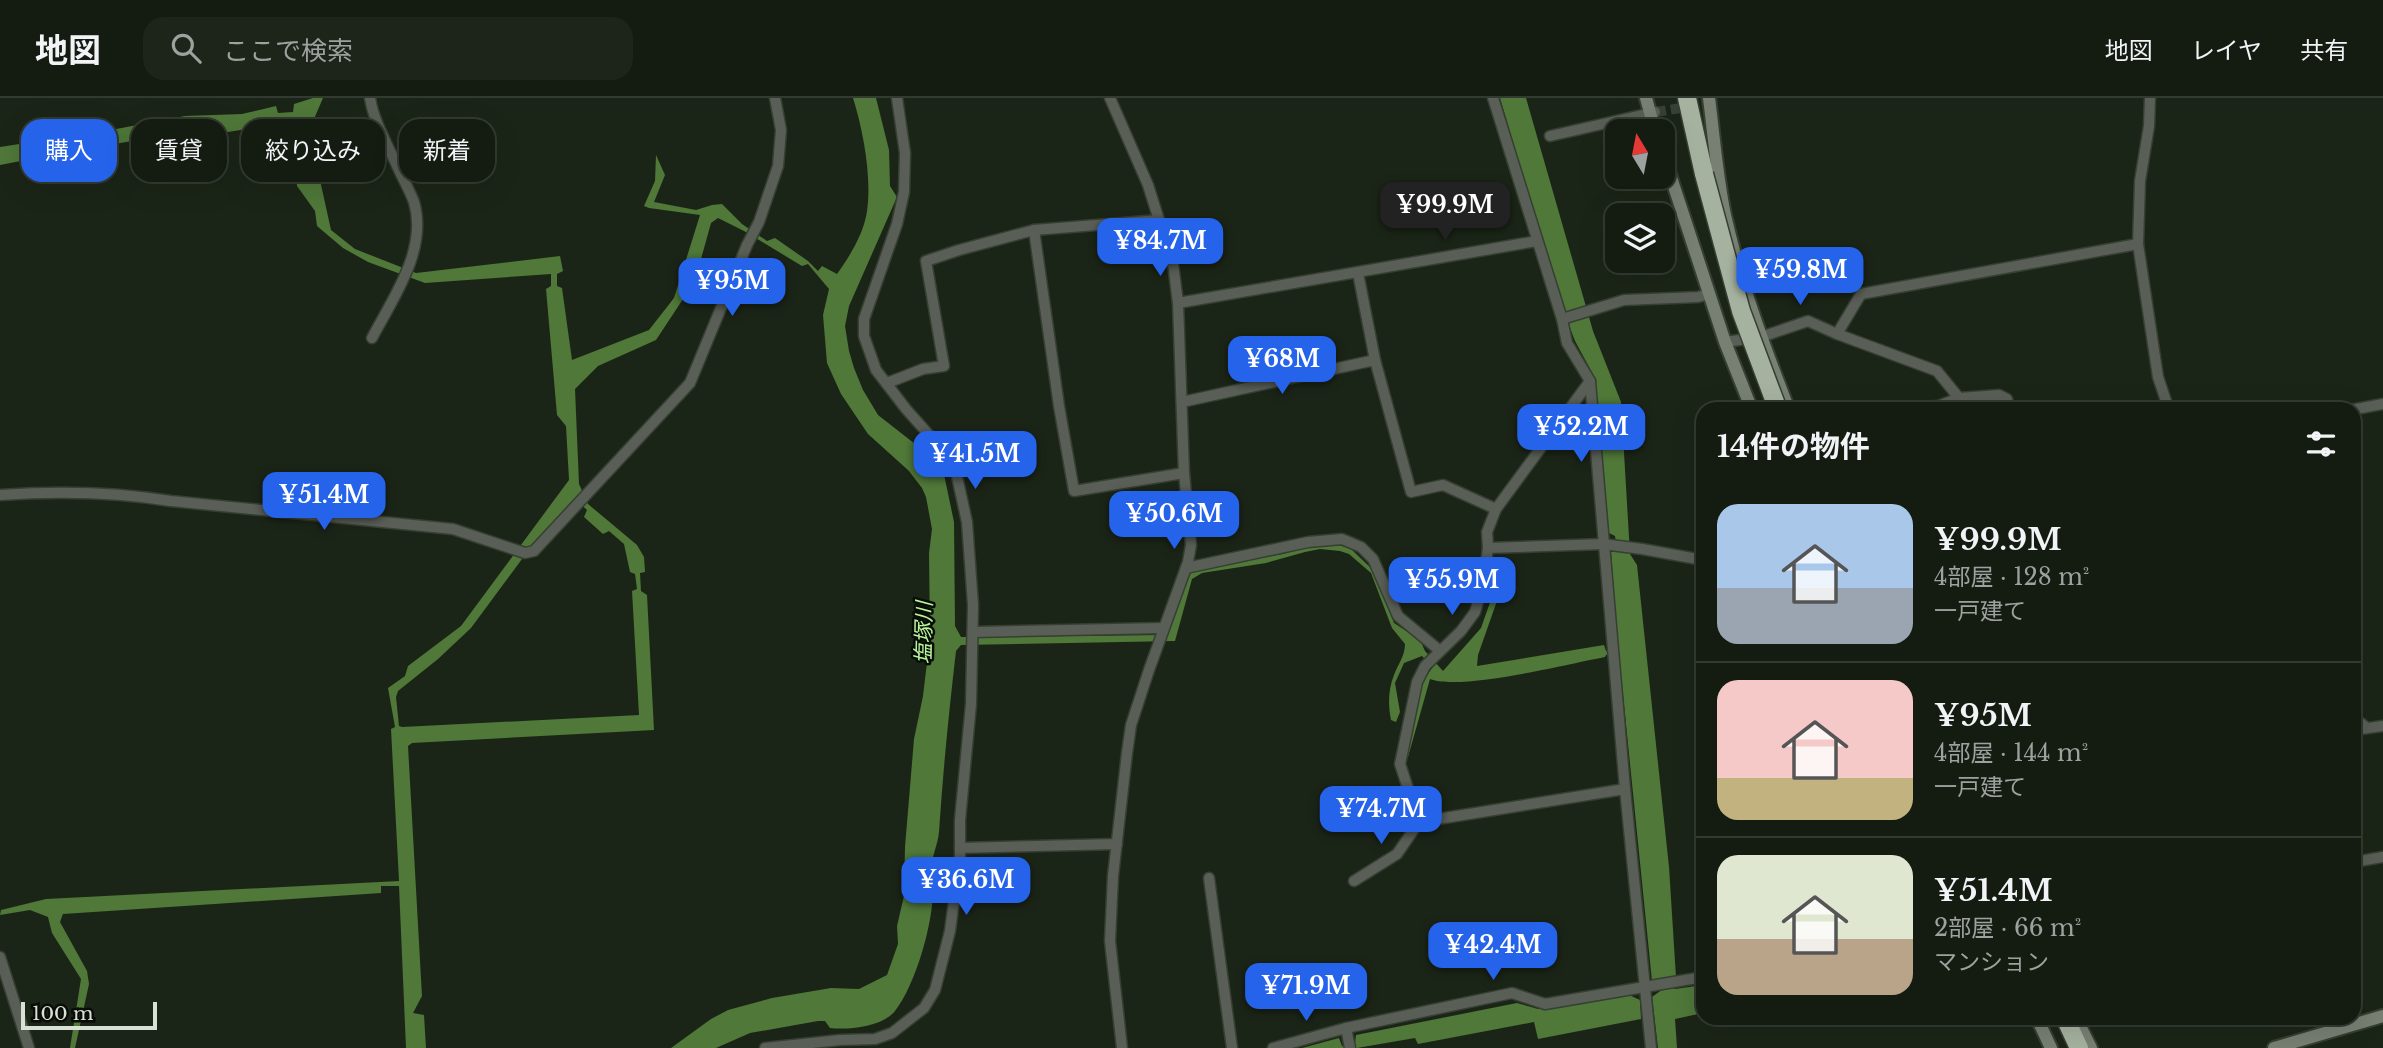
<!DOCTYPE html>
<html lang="ja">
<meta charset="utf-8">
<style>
:root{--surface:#141c11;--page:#1d251a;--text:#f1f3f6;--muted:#9da19f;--line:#333a31;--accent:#2563eb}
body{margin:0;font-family:"Libre Baskerville","Noto Sans JP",serif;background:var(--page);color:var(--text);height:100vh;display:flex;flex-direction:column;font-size:26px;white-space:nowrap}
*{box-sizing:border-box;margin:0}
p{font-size:23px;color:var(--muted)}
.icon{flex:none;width:38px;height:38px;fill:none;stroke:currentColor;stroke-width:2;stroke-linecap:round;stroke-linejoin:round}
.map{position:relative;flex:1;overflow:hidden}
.drawer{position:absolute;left:1696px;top:304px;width:665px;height:623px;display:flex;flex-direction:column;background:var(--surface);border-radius:21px;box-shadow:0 7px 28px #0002,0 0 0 2px var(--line)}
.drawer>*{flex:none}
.guide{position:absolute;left:21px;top:21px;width:665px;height:63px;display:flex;gap:14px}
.needle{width:46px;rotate:350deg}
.controls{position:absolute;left:1605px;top:21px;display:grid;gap:14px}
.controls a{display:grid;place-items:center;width:70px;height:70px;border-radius:14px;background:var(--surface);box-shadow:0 7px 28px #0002,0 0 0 2px var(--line);font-size:35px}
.scale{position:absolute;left:21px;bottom:18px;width:136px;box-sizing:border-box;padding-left:7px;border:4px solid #d9e0d6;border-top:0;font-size:19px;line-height:24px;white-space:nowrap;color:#d9e0d6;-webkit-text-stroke:5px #080d07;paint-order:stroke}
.price{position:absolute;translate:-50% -60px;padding:0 16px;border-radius:14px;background:var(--accent);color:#fff;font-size:23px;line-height:46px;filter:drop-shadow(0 2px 4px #0008)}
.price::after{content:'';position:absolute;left:50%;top:42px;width:21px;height:16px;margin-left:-10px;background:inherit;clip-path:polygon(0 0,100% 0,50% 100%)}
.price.selected{background:#222;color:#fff}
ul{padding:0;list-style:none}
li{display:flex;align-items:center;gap:21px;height:175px;padding:0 21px}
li+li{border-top:2px solid var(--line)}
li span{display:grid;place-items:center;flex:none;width:196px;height:140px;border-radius:21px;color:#555}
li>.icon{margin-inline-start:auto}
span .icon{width:84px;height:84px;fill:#fffc;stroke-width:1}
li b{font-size:30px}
h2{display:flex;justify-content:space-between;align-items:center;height:84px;padding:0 21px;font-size:30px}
.pill{padding:0 24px;border-radius:21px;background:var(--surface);box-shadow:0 7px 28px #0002,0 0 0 2px var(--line);font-size:24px;line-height:63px}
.pill.selected{background:var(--accent);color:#fff}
header{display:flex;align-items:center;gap:42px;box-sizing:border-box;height:98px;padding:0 35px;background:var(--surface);border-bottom:2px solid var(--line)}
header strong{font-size:33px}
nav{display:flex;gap:38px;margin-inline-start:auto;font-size:24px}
.search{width:490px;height:63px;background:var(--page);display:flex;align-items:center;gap:18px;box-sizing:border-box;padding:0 24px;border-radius:21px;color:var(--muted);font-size:26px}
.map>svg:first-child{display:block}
.water{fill:#4f7839;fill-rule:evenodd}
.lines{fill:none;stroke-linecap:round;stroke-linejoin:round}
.street-tunnel{stroke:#384134;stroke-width:10;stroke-dasharray:10 5;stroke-linecap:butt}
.street-casing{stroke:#363f32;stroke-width:13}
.secondary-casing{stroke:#363f32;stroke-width:16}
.highway-casing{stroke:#363f32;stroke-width:21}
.street{stroke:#595e57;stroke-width:10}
.secondary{stroke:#788074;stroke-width:12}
.highway{stroke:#a6b2a0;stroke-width:18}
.highway-bridge-casing{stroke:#363f32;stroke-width:21;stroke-linecap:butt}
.highway-bridge{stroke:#a6b2a0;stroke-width:18}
.labels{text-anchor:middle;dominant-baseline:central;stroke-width:5;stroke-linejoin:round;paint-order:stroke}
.water-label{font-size:21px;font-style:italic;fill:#b9f69c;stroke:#080d07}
</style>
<header>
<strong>地図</strong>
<div class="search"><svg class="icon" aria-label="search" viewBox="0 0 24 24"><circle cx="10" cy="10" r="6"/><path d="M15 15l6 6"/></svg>ここで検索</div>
<nav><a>地図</a><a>レイヤ</a><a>共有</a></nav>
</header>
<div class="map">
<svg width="2383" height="950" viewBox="0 0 2383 950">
<rect width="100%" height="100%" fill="#1b2517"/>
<g class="water">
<path d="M313,0h10l-9,21 2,31 -5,3 2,16 5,2 13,59 24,19 61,24 144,-17 3,15 -6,3v12l5,2 10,72 77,-30 25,-32 26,-83 -51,-7 -5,-2 11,-25 1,-26 9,20 -11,27 42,8 16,-5 10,-1 20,20 25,17 8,-3 33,23 10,10 4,-5 15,8c13,-18 27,-41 30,-63 5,-34 -4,-81 -14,-113h23l13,52 1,36 7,11 -48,109 -4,20 4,25 5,17 9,22 15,25 64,50 12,57 1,104 6,11 206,-2 23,-63 11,-4 82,-14 30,-9h26l12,4 21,20 22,54 26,17 5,11 18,20 38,-43 13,-37 4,7 -20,57 -1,11 127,-21 2,6 12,-2 -7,-97 6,-1 -2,-15 -6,-3 -14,-155 -20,-37 -13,-34 -62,-209h26l67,233 28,71 9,152 7,11 32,302 7,110 -4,2 3,10 28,-4v28l-28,6 2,29h-19l-6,-51 11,-8 -1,-6 -10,-2 -33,-326h-13l-1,2c-37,7 -144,34 -175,22l-22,78 -2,-5c6,-29 8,-62 27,-85l-11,-11 -18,7 -9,20 5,29 -4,10 -5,-2c-3,-15 -3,-30 3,-45 4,-11 11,-19 11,-31l-13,-16 -21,-55 -22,-19 -9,-3 -20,-2 -15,3 -39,11 -64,10 -10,6 -17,62 -214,4 -5,6c-7,60 -13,120 -17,181 -1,12 -7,24 -8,36 0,7 3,15 2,22 0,33 -17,94 -38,121 -13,16 -46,19 -65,17l-5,-7h-7l-68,12 -34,15h-45l40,-29 17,-9 44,-12 59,-10 28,1 28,-14 11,-31 -1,-18 7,-30 1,-49 9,-108 9,-43 7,-59 -1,-84 3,-24 -6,-32 -4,-9 -13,-17 -41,-37 -27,-40 -14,-31 -4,-48 6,-26 -21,-25 -6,2 -58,-35 -26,-13 -7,5 -13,47 -7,17 -35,53 -58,26 -23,23 4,95 9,20 49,41 7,12 1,15 -5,1 1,18 6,4 7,135 -242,13 -4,3 14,250 -9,17 11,2 2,33h-20l-7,-162h-18v7l-318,21 -3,8 27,49 2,13 -14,64h-5l11,-69 -29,-46 -4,-16 -18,-7 -30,5 1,-5 45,-11 353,-18 -8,-152 4,-2 -7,-39 17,-12 3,-10 53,-40 108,-146 -3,-54 -9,-11 -11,-126 5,-3v-12l-126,9 -57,-21 -25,-14 -26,-22 -2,-15 -18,-25 -1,-13 12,-3 -13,-53 -15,1 -2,6 -81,13 -24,-3 -76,13 -2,-6 -12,2v6l-83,16v-18l78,-12 16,4 1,-6 90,-17 57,-2 34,-8 2,7 15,-1 1,-8zM575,401l12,11 -3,7 19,17 6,-3 15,13 6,28 5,2 2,15 -5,2 7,124 -237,12 -3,-1 -3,-29 2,-6 40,-32 33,-31 65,-88z"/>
<path d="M1629,897l11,5 1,19 -103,20 -4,-17 -116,22 -3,-6 -58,10h-55l37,-10 3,8 13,-3 1,-8 161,-32 21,6z"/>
</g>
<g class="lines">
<path class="street-tunnel" d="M1656,14l43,-7"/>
<g class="street-casing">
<g id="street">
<path d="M370,0c4,25 18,47 28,70 5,11 12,23 16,34 14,48 -21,96 -42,136"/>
<path d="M1110,0l38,87 11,35 12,28 7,55 6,170 7,72 -3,17 -39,108 -18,55 -4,28 -14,123 -3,65 12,107"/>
<path d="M1493,0l69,221 5,24 23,38 35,408 26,259"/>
<path d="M2150,0l-1,28 -9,55 -2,63 20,133 11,33"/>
<path d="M1550,38l105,-24"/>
<path d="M1034,132l25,176 15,85 110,-18"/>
<path d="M1358,175l17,87 36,132 32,-7 53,24"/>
<path d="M1178,205l359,-62"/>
<path d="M1562,221l62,-19 74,-3 11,-3"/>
<path d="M1837,236l24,-40 277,-50"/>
<path d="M1725,244l36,-5 47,-16 29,13 100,37 22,27 40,-3 8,4 3,11"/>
<path d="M887,285l36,-14 21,-3 -18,-105 33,-11 75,-20 125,-10"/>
<path d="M1182,304l193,-42"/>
<path d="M1912,312l8,-3 18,-1 21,-8"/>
<path d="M2351,312l32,-6"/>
<path d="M0,397c56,-4 115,-3 171,6l282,28 72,24 9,-2 156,-168 57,-138 12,-23 19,-56 3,-36 -6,-32"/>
<path d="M1488,450l115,-4 39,5 61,11"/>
<path d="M1186,470l122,-26 34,-3 19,8 12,12 25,57 41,34"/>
<path d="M974,534l189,-4"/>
<path d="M2354,620l13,10"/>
<path d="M2354,632l29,-4"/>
<path d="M1419,724l206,-33"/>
<path d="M960,750l157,-4"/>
<path d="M2354,764l29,-5"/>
<path d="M1209,780l23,170"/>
<path d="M1354,783l43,-27 22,-32 -19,-58 17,-82 8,-16 36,-35 14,-19 8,-27 5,-37 -1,-16 9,-23 94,-128"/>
<path d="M0,859l29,91"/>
<path d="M1346,930l4,20"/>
<path d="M765,950l75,-8 35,-1 17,-6 32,-25 11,-18 15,-59 10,-75v-36l11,-116 2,-99 -6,-83 -13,-59 -48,-54 -30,-39 -12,-34v-17l33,-95 7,-32 1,-39 -8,-55"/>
<path d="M1273,950l73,-20 166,-35 33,11 158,-27"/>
</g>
</g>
<g class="secondary-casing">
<g id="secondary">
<path d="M1646,0l9,33"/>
<path d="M1709,0c5,39 8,79 16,117 15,67 39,131 64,195"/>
<path d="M1662,52l63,192 27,68"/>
<path d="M2037,920l14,30"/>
<path d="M2076,920l15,30"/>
<path d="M2274,950l109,-32"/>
</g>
</g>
<g class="highway-casing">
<g id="highway">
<path d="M1687,0l17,76"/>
<path d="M2065,920l14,30"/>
</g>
</g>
<use href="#street" class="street"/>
<use href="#secondary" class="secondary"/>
<use href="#highway" class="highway"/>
<g class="highway-bridge-casing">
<path id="highway-bridge" d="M1704,76l37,137 37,99"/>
</g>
<use href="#highway-bridge" class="highway-bridge"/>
</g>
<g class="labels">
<g class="water-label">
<text transform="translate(924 535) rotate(-89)">塩塚川</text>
</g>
</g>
</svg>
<div class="controls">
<a><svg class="needle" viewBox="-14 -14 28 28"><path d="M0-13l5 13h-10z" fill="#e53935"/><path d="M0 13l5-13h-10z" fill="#9da19f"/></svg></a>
<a><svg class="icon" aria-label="layers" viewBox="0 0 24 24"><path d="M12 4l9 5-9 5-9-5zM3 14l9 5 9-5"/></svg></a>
</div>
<div class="scale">100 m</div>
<b class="price selected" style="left:1445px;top:144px">¥99.9M</b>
<b class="price" style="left:1160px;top:180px">¥84.7M</b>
<b class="price" style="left:1800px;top:209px">¥59.8M</b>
<b class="price" style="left:732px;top:220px">¥95M</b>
<b class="price" style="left:1282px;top:298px">¥68M</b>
<b class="price" style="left:1581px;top:366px">¥52.2M</b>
<b class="price" style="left:975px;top:393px">¥41.5M</b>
<b class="price" style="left:324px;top:434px">¥51.4M</b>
<b class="price" style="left:1174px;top:453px">¥50.6M</b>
<b class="price" style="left:1452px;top:519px">¥55.9M</b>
<b class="price" style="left:1381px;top:748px">¥74.7M</b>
<b class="price" style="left:966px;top:819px">¥36.6M</b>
<b class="price" style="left:1493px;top:884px">¥42.4M</b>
<b class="price" style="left:1306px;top:925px">¥71.9M</b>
<div class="guide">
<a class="pill selected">購入</a>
<a class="pill">賃貸</a>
<a class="pill">絞り込み</a>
<a class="pill">新着</a>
</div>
<section class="drawer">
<h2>14件の物件<svg class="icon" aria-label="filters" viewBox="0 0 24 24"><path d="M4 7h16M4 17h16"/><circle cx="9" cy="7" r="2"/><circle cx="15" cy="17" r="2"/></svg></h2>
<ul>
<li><span style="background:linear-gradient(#a9c7e8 60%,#9aa5b1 0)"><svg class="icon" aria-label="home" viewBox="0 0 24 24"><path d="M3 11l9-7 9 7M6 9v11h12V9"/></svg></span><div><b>¥99.9M</b><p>4部屋 · 128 m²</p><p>一戸建て</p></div></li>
<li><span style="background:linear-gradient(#f6c9c9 70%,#c2b280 0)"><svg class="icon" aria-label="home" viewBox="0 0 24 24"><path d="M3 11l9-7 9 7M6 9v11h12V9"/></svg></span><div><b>¥95M</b><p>4部屋 · 144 m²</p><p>一戸建て</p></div></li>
<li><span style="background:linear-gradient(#dfe7d0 60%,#b9a48a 0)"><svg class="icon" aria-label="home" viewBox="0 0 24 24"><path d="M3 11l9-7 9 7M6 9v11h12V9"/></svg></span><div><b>¥51.4M</b><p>2部屋 · 66 m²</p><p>マンション</p></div></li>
</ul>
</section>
</div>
